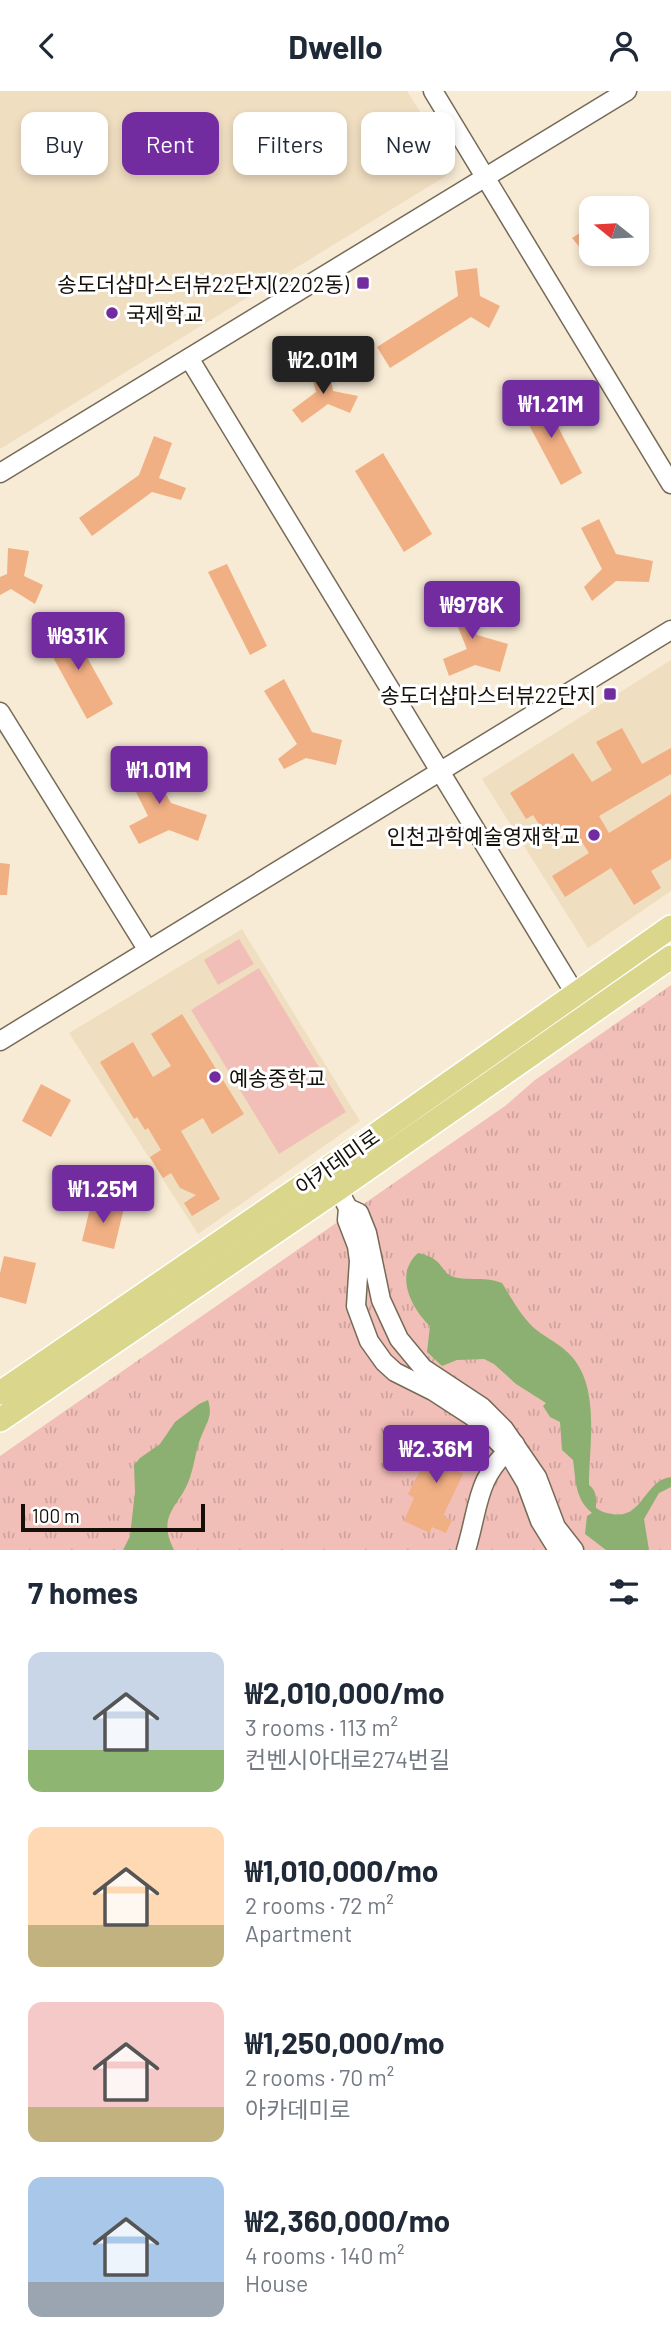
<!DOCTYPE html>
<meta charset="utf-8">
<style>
:root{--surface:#fff;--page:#f6f6f7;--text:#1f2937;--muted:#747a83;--accent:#722ca0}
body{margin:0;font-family:Barlow,"Noto Sans KR",sans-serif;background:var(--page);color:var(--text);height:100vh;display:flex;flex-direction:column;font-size:26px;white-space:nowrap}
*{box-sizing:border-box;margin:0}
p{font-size:23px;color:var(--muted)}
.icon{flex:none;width:38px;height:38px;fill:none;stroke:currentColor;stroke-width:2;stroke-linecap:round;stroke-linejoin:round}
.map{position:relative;height:1459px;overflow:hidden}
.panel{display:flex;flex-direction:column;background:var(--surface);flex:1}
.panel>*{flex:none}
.banner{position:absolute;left:21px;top:21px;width:630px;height:63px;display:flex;gap:14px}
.needle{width:46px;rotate:288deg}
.buttons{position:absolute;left:579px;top:105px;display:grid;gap:14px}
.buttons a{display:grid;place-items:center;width:70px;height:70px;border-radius:14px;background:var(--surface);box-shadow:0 4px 10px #0003;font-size:35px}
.scale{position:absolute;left:21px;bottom:18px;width:184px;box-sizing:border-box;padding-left:7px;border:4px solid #151009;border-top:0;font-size:19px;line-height:24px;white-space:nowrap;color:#151009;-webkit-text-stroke:5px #fff;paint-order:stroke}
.price{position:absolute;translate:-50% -60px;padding:0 16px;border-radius:7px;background:var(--accent);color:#fff;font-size:23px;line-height:46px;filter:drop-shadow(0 2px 4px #0008)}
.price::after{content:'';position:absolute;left:50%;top:42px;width:21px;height:16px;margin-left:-10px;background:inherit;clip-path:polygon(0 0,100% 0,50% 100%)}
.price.active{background:#222;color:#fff}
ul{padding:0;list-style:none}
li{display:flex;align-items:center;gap:21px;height:175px;padding:0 28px}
li span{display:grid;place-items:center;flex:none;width:196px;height:140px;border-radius:14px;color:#555}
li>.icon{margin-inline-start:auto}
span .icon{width:84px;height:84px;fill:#fffc;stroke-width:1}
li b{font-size:30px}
h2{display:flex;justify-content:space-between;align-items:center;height:84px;padding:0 28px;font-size:30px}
.tag{padding:0 24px;border-radius:14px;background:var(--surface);box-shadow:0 4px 10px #0003;font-size:24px;line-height:63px}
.tag.active{background:var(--accent);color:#fff}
header{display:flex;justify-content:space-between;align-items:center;height:91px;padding:0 28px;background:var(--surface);font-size:32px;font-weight:700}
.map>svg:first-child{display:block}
.built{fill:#f0dec1}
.grass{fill:url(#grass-tufts)}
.park{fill:#f2bfb8}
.water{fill:#8bb071}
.building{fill:#f1af84}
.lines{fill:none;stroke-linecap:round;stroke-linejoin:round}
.minor-casing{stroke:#766b57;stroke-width:21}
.major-casing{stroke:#fff;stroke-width:26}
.minor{stroke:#fff;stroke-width:18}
.major{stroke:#dad68c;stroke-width:23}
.poi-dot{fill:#722ca0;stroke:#fff;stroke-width:2.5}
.labels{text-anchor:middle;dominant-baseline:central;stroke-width:6;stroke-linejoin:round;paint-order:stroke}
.poi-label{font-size:21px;fill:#151009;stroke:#fff;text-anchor:end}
.street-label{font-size:21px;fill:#151009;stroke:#fff}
</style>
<header><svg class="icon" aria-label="back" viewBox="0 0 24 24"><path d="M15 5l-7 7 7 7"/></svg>Dwello<svg class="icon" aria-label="person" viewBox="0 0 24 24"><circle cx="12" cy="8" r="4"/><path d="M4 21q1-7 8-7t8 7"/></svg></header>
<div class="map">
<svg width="671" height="1459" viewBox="0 0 671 1459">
<defs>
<pattern id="grass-tufts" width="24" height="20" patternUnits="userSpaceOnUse" patternTransform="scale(1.75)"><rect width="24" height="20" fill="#f2bfb8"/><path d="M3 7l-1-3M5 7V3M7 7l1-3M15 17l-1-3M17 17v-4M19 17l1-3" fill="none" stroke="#cfa39d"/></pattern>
</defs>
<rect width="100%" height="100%" fill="#f8ebd5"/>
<g class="built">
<path d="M0,0h407l42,67 -3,18 -446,273z"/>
<path d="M671,569v231l-83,57 -106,-169z"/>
<path d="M242,838l118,192 -162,113 -129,-201z"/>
</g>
<path class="grass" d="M671,894v565h-671v-94l505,-350 30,-26z"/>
<g class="park">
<path d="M239,848l15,25 -36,21 -14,-25z"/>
<path d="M259,877l87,144 -67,42 -88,-144z"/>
</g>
<g class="water">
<path d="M418,1162c9,2 18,5 23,13 3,3 4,6 7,8 12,9 36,1 54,9 10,16 18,32 32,45 9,8 21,13 31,22 37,31 24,92 24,135 8,6 7,13 7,23 6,4 10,5 16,6 31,6 32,-34 59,-37v10l-12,6 -15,26 5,31h-43l-21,-16 2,-18 5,-3c-17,-14 -16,-32 -19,-53l-11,-10 -2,-28 -10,-5 -7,-11 3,-3 -30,-19 -22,-20 -10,-5 -27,1 -15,6 -15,-14 3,-26c-19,-18 -36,-52 -12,-73z"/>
<path d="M208,1309c5,16 -1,22 -7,37 -5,12 -6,25 -10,37 -9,33 -36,38 -17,76h-51l7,-14 5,-44 -1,-27 6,-7 20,-14 15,-22 24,-18z"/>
</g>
<g class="building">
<path d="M592,134v19l-10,6 -10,-12z"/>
<path d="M477,177l3,28 20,10 -11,22 -18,-11 -81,51 -13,-21 81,-51 -3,-25z"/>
<path d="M309,276l20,2 4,22 25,5 -8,17 -22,-9 -26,19 -10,-13 24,-18z"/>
<path d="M542,305l40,77 -21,12 -41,-77z"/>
<path d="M154,345l18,7 -13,35 27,10 -5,12 -29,-8 -60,44 -13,-18 60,-43z"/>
<path d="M383,362l49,81 -28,18 -49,-81z"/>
<path d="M599,428l17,35 37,7 -4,21 -33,-1 -24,20 -8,-14 18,-18 -21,-41z"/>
<path d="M8,457l21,3 -5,25 19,9 -8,19 -24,-15 -11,6v-18l7,-3z"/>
<path d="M227,473l40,82 -17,9 -42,-83z"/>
<path d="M456,494l21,50 31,9 -8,28 -25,-7 -26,11 -6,-17 24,-10 -24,-58z"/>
<path d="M69,534l44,79 -26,15 -44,-80z"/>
<path d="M284,588l28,53 30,8 -6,25 -30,-7 -22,11 -6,-10 19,-15 -33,-53z"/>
<path d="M622,637l20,36 29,-16v26l-72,42 10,17 62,-39v65l-20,12 10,17 -27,17 -23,-37 -46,29 -13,-21 37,-23 -17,-27 -23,14 -16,-25 -7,4 -16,-26 63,-40 19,29 20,-12 -16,-28z"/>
<path d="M142,661l29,51 36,12 -9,26 -29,-11 -30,14 -10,-18 19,-10 -26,-52z"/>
<path d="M0,772l10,1 -3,31h-7z"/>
<path d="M182,923l62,100 -32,20 -9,-16 -22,13 39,68 -28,17 -8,-13 12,-8 -16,-7 -9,-15 -8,5 -13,-21 11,-7 -13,-22 -3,2 -8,-13 -3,2 -34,-57 33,-20 20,35 18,-11 -20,-32z"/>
<path d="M41,993l30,16 -20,37 -29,-16z"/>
<path d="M92,1109l32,8 -10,41 -32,-8z"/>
<path d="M4,1165l32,7 -10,41 -26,-7v-24z"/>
<path d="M437,1343l31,16 -11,21 6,3 -20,42 9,4 -6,13 -14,-6 -2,6 -26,-12 10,-23 -6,-4 13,-25 -3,-1z"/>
</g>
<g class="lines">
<g class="minor-casing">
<g id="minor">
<path d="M433,0l238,393"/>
<path d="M189,267l399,657"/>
<path d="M0,382l627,-382"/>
<path d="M0,621l147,237"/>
<path d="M0,950l671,-411"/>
<path d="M338,1098l10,19 -1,12 10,26 2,15 -3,45 13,35 15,21 11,10 38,19 40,26 34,34 19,32 14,38 18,29"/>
<path d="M348,1117l11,5 8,20 14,67 18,39 24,29 59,39 22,22 33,48 19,50 18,23"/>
<path d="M466,1459c14,-46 9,-72 49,-106"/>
</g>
</g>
<g class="major-casing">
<g id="major">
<path d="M0,1302l327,-224 344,-242"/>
<path d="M0,1329l338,-231 333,-232"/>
</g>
</g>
<use href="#minor" class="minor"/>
<use href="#major" class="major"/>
</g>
<g class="poi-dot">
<rect x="356" y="185" width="14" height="14" rx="3.5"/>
<circle cx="112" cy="222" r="7"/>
<rect x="603" y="596" width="14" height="14" rx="3.5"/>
<circle cx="594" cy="744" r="7"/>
<circle cx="215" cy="986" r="7"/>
</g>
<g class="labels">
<g class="poi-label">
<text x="349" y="192">송도더샵마스터뷰22단지(2202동)</text>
<text x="126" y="222" text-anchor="start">국제학교</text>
<text x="596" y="603">송도더샵마스터뷰22단지</text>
<text x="580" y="744">인천과학예술영재학교</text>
<text x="229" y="986" text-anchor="start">예송중학교</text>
</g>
<g class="street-label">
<text transform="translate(337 1070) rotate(-35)">아카데미로</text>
</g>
</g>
</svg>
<div class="buttons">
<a><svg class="needle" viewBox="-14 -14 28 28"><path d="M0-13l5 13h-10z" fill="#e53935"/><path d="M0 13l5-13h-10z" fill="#747a83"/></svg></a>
</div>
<div class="scale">100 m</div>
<b class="price active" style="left:323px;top:305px">₩2.01M</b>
<b class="price" style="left:551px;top:349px">₩1.21M</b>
<b class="price" style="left:472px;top:550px">₩978K</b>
<b class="price" style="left:78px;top:581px">₩931K</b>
<b class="price" style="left:159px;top:715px">₩1.01M</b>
<b class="price" style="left:103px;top:1134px">₩1.25M</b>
<b class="price" style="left:436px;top:1394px">₩2.36M</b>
<div class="banner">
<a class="tag">Buy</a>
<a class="tag active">Rent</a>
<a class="tag">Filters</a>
<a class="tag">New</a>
</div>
</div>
<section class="panel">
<h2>7 homes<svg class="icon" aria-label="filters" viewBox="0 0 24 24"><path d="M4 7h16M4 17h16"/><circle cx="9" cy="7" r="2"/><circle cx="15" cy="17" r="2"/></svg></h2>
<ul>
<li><span style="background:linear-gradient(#c9d6e8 70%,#8fb573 0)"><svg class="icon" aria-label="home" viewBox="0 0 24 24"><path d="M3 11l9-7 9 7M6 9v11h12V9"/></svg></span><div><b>₩2,010,000/mo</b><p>3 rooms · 113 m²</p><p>컨벤시아대로274번길</p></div></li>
<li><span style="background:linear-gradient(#ffd9b3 70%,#c2b280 0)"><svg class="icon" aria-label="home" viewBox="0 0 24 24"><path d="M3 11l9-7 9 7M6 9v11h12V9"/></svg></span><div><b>₩1,010,000/mo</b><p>2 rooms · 72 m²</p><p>Apartment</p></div></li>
<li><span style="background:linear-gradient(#f6c9c9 75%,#c2b280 0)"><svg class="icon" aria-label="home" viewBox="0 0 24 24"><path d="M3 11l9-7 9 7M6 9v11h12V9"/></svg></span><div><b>₩1,250,000/mo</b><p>2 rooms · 70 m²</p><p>아카데미로</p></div></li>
<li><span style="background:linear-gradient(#a9c7e8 75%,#9aa5b1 0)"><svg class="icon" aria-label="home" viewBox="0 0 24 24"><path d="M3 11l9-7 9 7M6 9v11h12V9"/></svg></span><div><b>₩2,360,000/mo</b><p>4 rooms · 140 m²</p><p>House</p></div></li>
</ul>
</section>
